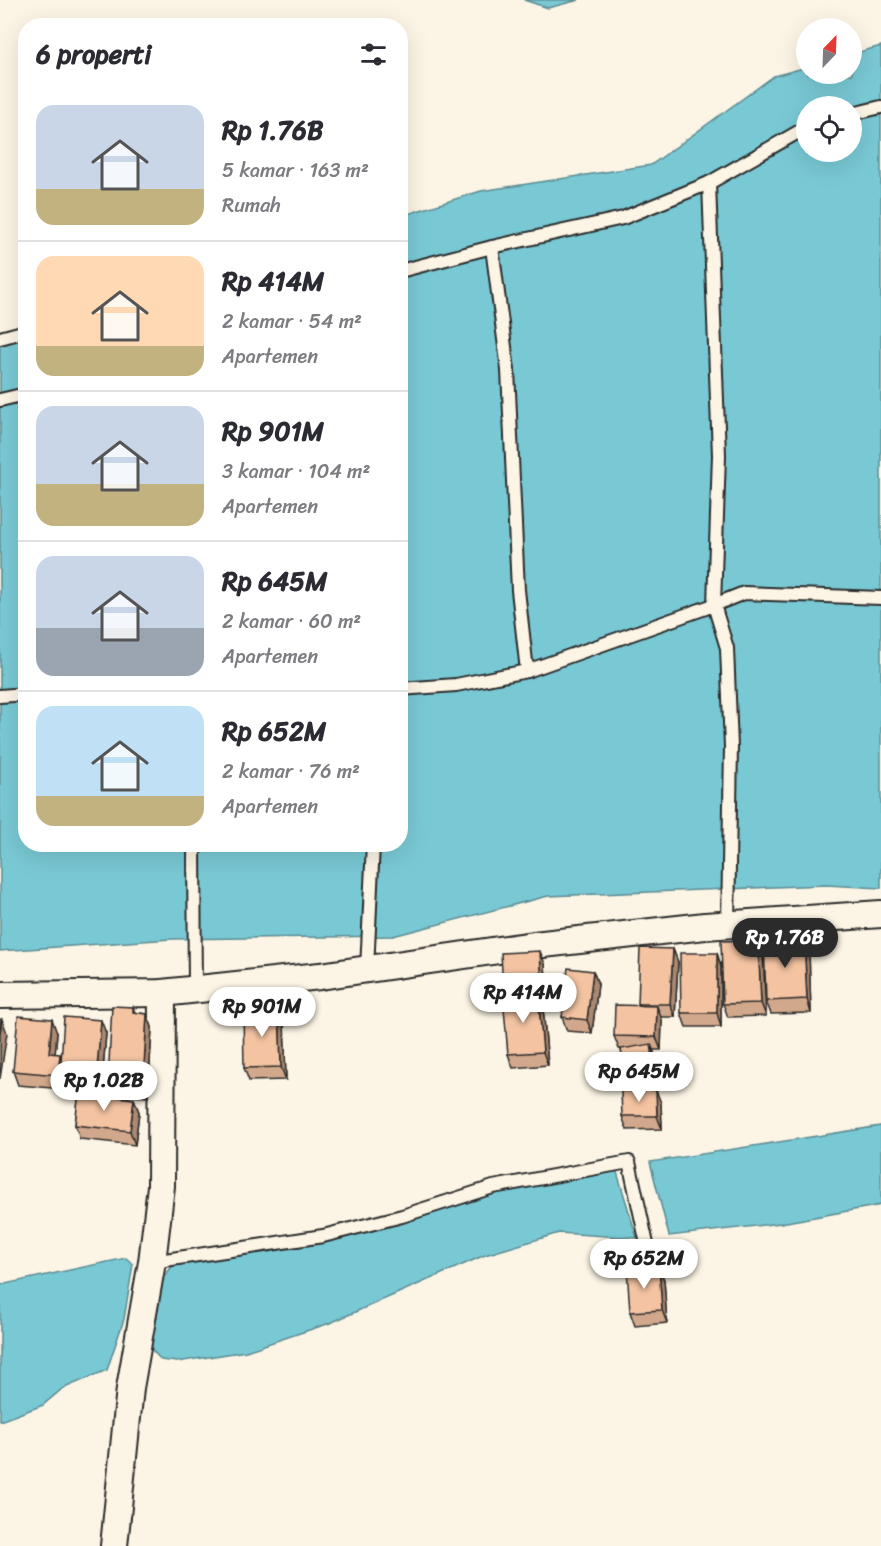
<!DOCTYPE html>
<html lang="id">
<meta charset="utf-8">
<style>
:root{--surface:#fff;--page:#f7f7f7;--text:#2b2b33;--muted:#7c7c81;--line:#e1e1e2;--accent:#2b2b2b}
body{margin:0;font-family:Sriracha,sans-serif;background:var(--page);color:var(--text);height:100vh;display:flex;flex-direction:column;font-size:22px;white-space:nowrap}
*{box-sizing:border-box;margin:0}
p{font-size:20px;color:var(--muted)}
.icon{flex:none;width:33px;height:33px;fill:none;stroke:currentColor;stroke-width:2;stroke-linecap:round;stroke-linejoin:round}
.map{position:relative;flex:1;overflow:hidden}
.drawer{position:absolute;left:18px;top:18px;width:390px;height:834px;display:flex;flex-direction:column;background:var(--surface);border-radius:24px;box-shadow:0 6px 24px #0002}
.drawer>*{flex:none}
.needle{width:39px;rotate:23deg}
.buttons{position:absolute;left:796px;top:18px;display:grid;gap:12px}
.buttons a{display:grid;place-items:center;width:66px;height:66px;border-radius:50%;background:var(--surface);box-shadow:0 6px 24px #0002;font-size:30px}
.price{position:absolute;translate:-50% -51px;padding:0 14px;border-radius:21px;background:#fff;color:#222;font-size:20px;line-height:39px;filter:drop-shadow(0 2px 3px #0008)}
.price::after{content:'';position:absolute;left:50%;top:36px;width:18px;height:14px;margin-left:-9px;background:inherit;clip-path:polygon(0 0,100% 0,50% 100%)}
.price.on{background:var(--accent);color:#fff}
ul{padding:0;list-style:none}
li{display:flex;align-items:center;gap:18px;height:150px;padding:0 18px}
li+li{border-top:2px solid var(--line)}
li span{display:grid;place-items:center;flex:none;width:168px;height:120px;border-radius:18px;color:#555}
li>.icon{margin-inline-start:auto}
span .icon{width:72px;height:72px;fill:#fffc;stroke-width:1}
li b{font-size:26px}
h2{display:flex;justify-content:space-between;align-items:center;height:72px;padding:0 18px;font-size:26px}
.map>svg:first-child{display:block}
.water{fill:#79c9d5;stroke:#5a8a91;stroke-width:1.5;fill-rule:evenodd}
.lines{fill:none;stroke-linecap:round;stroke-linejoin:round}
.lane-casing{stroke:#2b2b2b;stroke-width:16}
.street-casing{stroke:#2b2b2b;stroke-width:30}
.lane{stroke:#fcf5e5;stroke-width:12}
.street{stroke:#fcf5e5;stroke-width:26}
.wall{fill:#d1a88b;stroke:#2b2b2b;stroke-width:1.5}
.shaded-wall{fill:#aa8871;stroke:#2b2b2b;stroke-width:1.5}
.building{fill:#f3c3a2;stroke:#2b2b2b;stroke-width:1.5}
</style>
<div class="map">
<svg width="881" height="1546" viewBox="0 0 881 1546">
<rect width="100%" height="100%" fill="#fcf5e5"/>
<filter id="ink" filterUnits="userSpaceOnUse"><feTurbulence type="fractalNoise" baseFrequency=".0167" numOctaves="2"/><feDisplacementMap in="SourceGraphic" scale="12" xChannelSelector="R" yChannelSelector="G"/><feConvolveMatrix kernelMatrix="1 2 1 2 8 2 1 2 1" color-interpolation-filters="sRGB"/></filter>
<g filter="url(#ink)">
<g class="water">
<path d="M524,0h55l-31,8z"/>
<path d="M881,46v842l-55,-3 -278,11 -155,40 -222,3 -171,12v-614l25,-6 1,513h374l1,-628 80,-25 170,-26 123,-89 33,-9v7h45v-20zM807,106h45v46h-45z"/>
<path d="M881,1126v79l-100,18 -112,13 -19,-74z"/>
<path d="M616,1169l21,69 -78,-5 -74,22 -155,68 -84,28 -69,11 -16,-2 -9,-10 -2,-11 12,-60 14,-17 192,-31 127,-39z"/>
<path d="M126,1258l7,6 -9,55 -17,51 -45,19 -19,16 -43,16v-136z"/>
</g>
<g class="lines">
<g class="lane-casing">
<g id="lane">
<path d="M852,114l29,-7"/>
<path d="M709,183l98,-56"/>
<path d="M492,247l131,-29 86,-35 10,272 -5,150 30,-12 137,5"/>
<path d="M400,271l92,-24 16,123 10,220 9,81"/>
<path d="M0,338l26,-7"/>
<path d="M0,400l26,-6"/>
<path d="M400,689l56,-4 71,-14 187,-66 13,43 4,99 -3,177"/>
<path d="M0,696l26,-2"/>
<path d="M194,844l1,145"/>
<path d="M367,969l6,-125"/>
<path d="M152,1262l171,-26 79,-20 91,-29 136,-25 18,82"/>
</g>
</g>
<g class="street-casing">
<g id="street">
<path d="M0,995l162,-2 158,-17 214,-31 171,-19 176,-12"/>
<path d="M114,1546l16,-158 22,-126 9,-76 1,-193"/>
</g>
</g>
<use href="#lane" class="lane"/>
<use href="#street" class="street"/>
</g>
<g class="wall">
<path d="M804,938l5,14 2,61 -40,1 -5,-13z"/>
<path d="M673,949l5,13 -3,55h-14l1,3 -1,30h-8l3,8 4,27 -30,4 -5,-14 -4,-26h-2l-5,-13 25,-30 -1,-2z"/>
<path d="M717,953l4,14v60h-35l-5,-14z"/>
<path d="M763,954l3,62 -38,1 -5,-13z"/>
<path d="M545,964l2,37h-6l2,6 5,58 -35,3 -5,-14 -3,-58 -2,-6z"/>
<path d="M593,971l5,13 -6,49 -25,-2 -5,-14z"/>
<path d="M133,1007l2,6 12,1 5,13 -4,70 -35,-2 -5,-14z"/>
<path d="M284,1022l2,58 -37,1 -5,-13z"/>
<path d="M57,1033l-2,20 6,5 45,-25 -5,61 -21,-2 54,7 5,13 -4,33 -55,-6 -5,-14 4,-33 -14,-1 -2,-4v2l-45,-4 -5,-14z"/>
<path d="M661,1103l1,26 -35,1 -5,-14z"/>
<path d="M659,1267l5,13 3,43 -32,3 -5,-14z"/>
</g>
<g class="shaded-wall">
<path d="M804,938l5,14 2,61 -4,-14z"/>
<path d="M758,940l5,14 3,62 -5,-13z"/>
<path d="M673,949l5,13 -3,55 -5,-13z"/>
<path d="M540,951l5,13 2,37 -5,-13z"/>
<path d="M717,953l4,14v60l-4,-14z"/>
<path d="M593,971l5,13 -6,49 -5,-13z"/>
<path d="M538,994l5,13 5,58 -5,-13z"/>
<path d="M657,1006l5,14 -1,30 -5,-13z"/>
<path d="M279,1009l5,13 2,58 -5,-13z"/>
<path d="M147,1014l5,13 -4,70 -5,-14z"/>
<path d="M2,1019l5,14 -7,46v-46z"/>
<path d="M52,1019l5,14 -3,33 -5,-13z"/>
<path d="M101,1020l5,13 -5,61 -5,-13z"/>
<path d="M651,1044l5,14 4,27 -5,-14z"/>
<path d="M60,1054l5,13 -5,11 3,11 -5,-14z"/>
<path d="M656,1090l5,13 1,26 -5,-13z"/>
<path d="M134,1099l5,13 -4,33 -5,-14z"/>
<path d="M659,1267l5,13 3,43 -5,-13z"/>
</g>
<g class="building">
<path d="M804,938l3,61 -41,2 -2,-62z"/>
<path d="M758,940l3,63 -38,1 -2,-63z"/>
<path d="M640,948l33,1 -3,55h-32z"/>
<path d="M540,951l2,37 -39,2 -2,-37z"/>
<path d="M680,953h37v60h-36z"/>
<path d="M568,968l25,3 -6,49 -25,-3z"/>
<path d="M538,994l5,58 -35,2 -5,-57z"/>
<path d="M615,1005l42,1 -1,31 -42,-1z"/>
<path d="M112,1006l21,1v5l14,2 -4,69 -35,-2z"/>
<path d="M243,1009h36l2,58 -37,1z"/>
<path d="M18,1016l34,3 -3,34 11,1 -2,21 -45,-4z"/>
<path d="M64,1017l37,3 -5,61 -36,-3z"/>
<path d="M0,1019h2l-2,14z"/>
<path d="M651,1044l4,27 -30,4 -4,-26z"/>
<path d="M656,1090l1,26h-35l-1,-25z"/>
<path d="M79,1092l55,7 -4,32 -55,-6z"/>
<path d="M659,1267l3,43 -32,2 -3,-43z"/>
</g>
</g>
</svg>
<div class="buttons">
<a><svg class="needle" viewBox="-14 -14 28 28"><path d="M0-13l5 13h-10z" fill="#e53935"/><path d="M0 13l5-13h-10z" fill="#7c7c81"/></svg></a>
<a><svg class="icon" aria-label="locate" viewBox="0 0 24 24"><circle cx="12" cy="12" r="6"/><path d="M12 2v4M12 18v4M2 12h4M18 12h4"/></svg></a>
</div>
<b class="price on" style="left:785px;top:969px">Rp 1.76B</b>
<b class="price" style="left:523px;top:1024px">Rp 414M</b>
<b class="price" style="left:262px;top:1038px">Rp 901M</b>
<b class="price" style="left:639px;top:1103px">Rp 645M</b>
<b class="price" style="left:104px;top:1112px">Rp 1.02B</b>
<b class="price" style="left:644px;top:1290px">Rp 652M</b>
<section class="drawer">
<h2>6 properti<svg class="icon" aria-label="filters" viewBox="0 0 24 24"><path d="M4 7h16M4 17h16"/><circle cx="9" cy="7" r="2"/><circle cx="15" cy="17" r="2"/></svg></h2>
<ul>
<li><span style="background:linear-gradient(#c9d6e8 70%,#c2b280 0)"><svg class="icon" aria-label="home" viewBox="0 0 24 24"><path d="M3 11l9-7 9 7M6 9v11h12V9"/></svg></span><div><b>Rp 1.76B</b><p>5 kamar · 163 m²</p><p>Rumah</p></div></li>
<li><span style="background:linear-gradient(#ffd9b3 75%,#c2b280 0)"><svg class="icon" aria-label="home" viewBox="0 0 24 24"><path d="M3 11l9-7 9 7M6 9v11h12V9"/></svg></span><div><b>Rp 414M</b><p>2 kamar · 54 m²</p><p>Apartemen</p></div></li>
<li><span style="background:linear-gradient(#c9d6e8 65%,#c2b280 0)"><svg class="icon" aria-label="home" viewBox="0 0 24 24"><path d="M3 11l9-7 9 7M6 9v11h12V9"/></svg></span><div><b>Rp 901M</b><p>3 kamar · 104 m²</p><p>Apartemen</p></div></li>
<li><span style="background:linear-gradient(#c9d6e8 60%,#9aa5b1 0)"><svg class="icon" aria-label="home" viewBox="0 0 24 24"><path d="M3 11l9-7 9 7M6 9v11h12V9"/></svg></span><div><b>Rp 645M</b><p>2 kamar · 60 m²</p><p>Apartemen</p></div></li>
<li><span style="background:linear-gradient(#bfe0f5 75%,#c2b280 0)"><svg class="icon" aria-label="home" viewBox="0 0 24 24"><path d="M3 11l9-7 9 7M6 9v11h12V9"/></svg></span><div><b>Rp 652M</b><p>2 kamar · 76 m²</p><p>Apartemen</p></div></li>
</ul>
</section>
</div>
